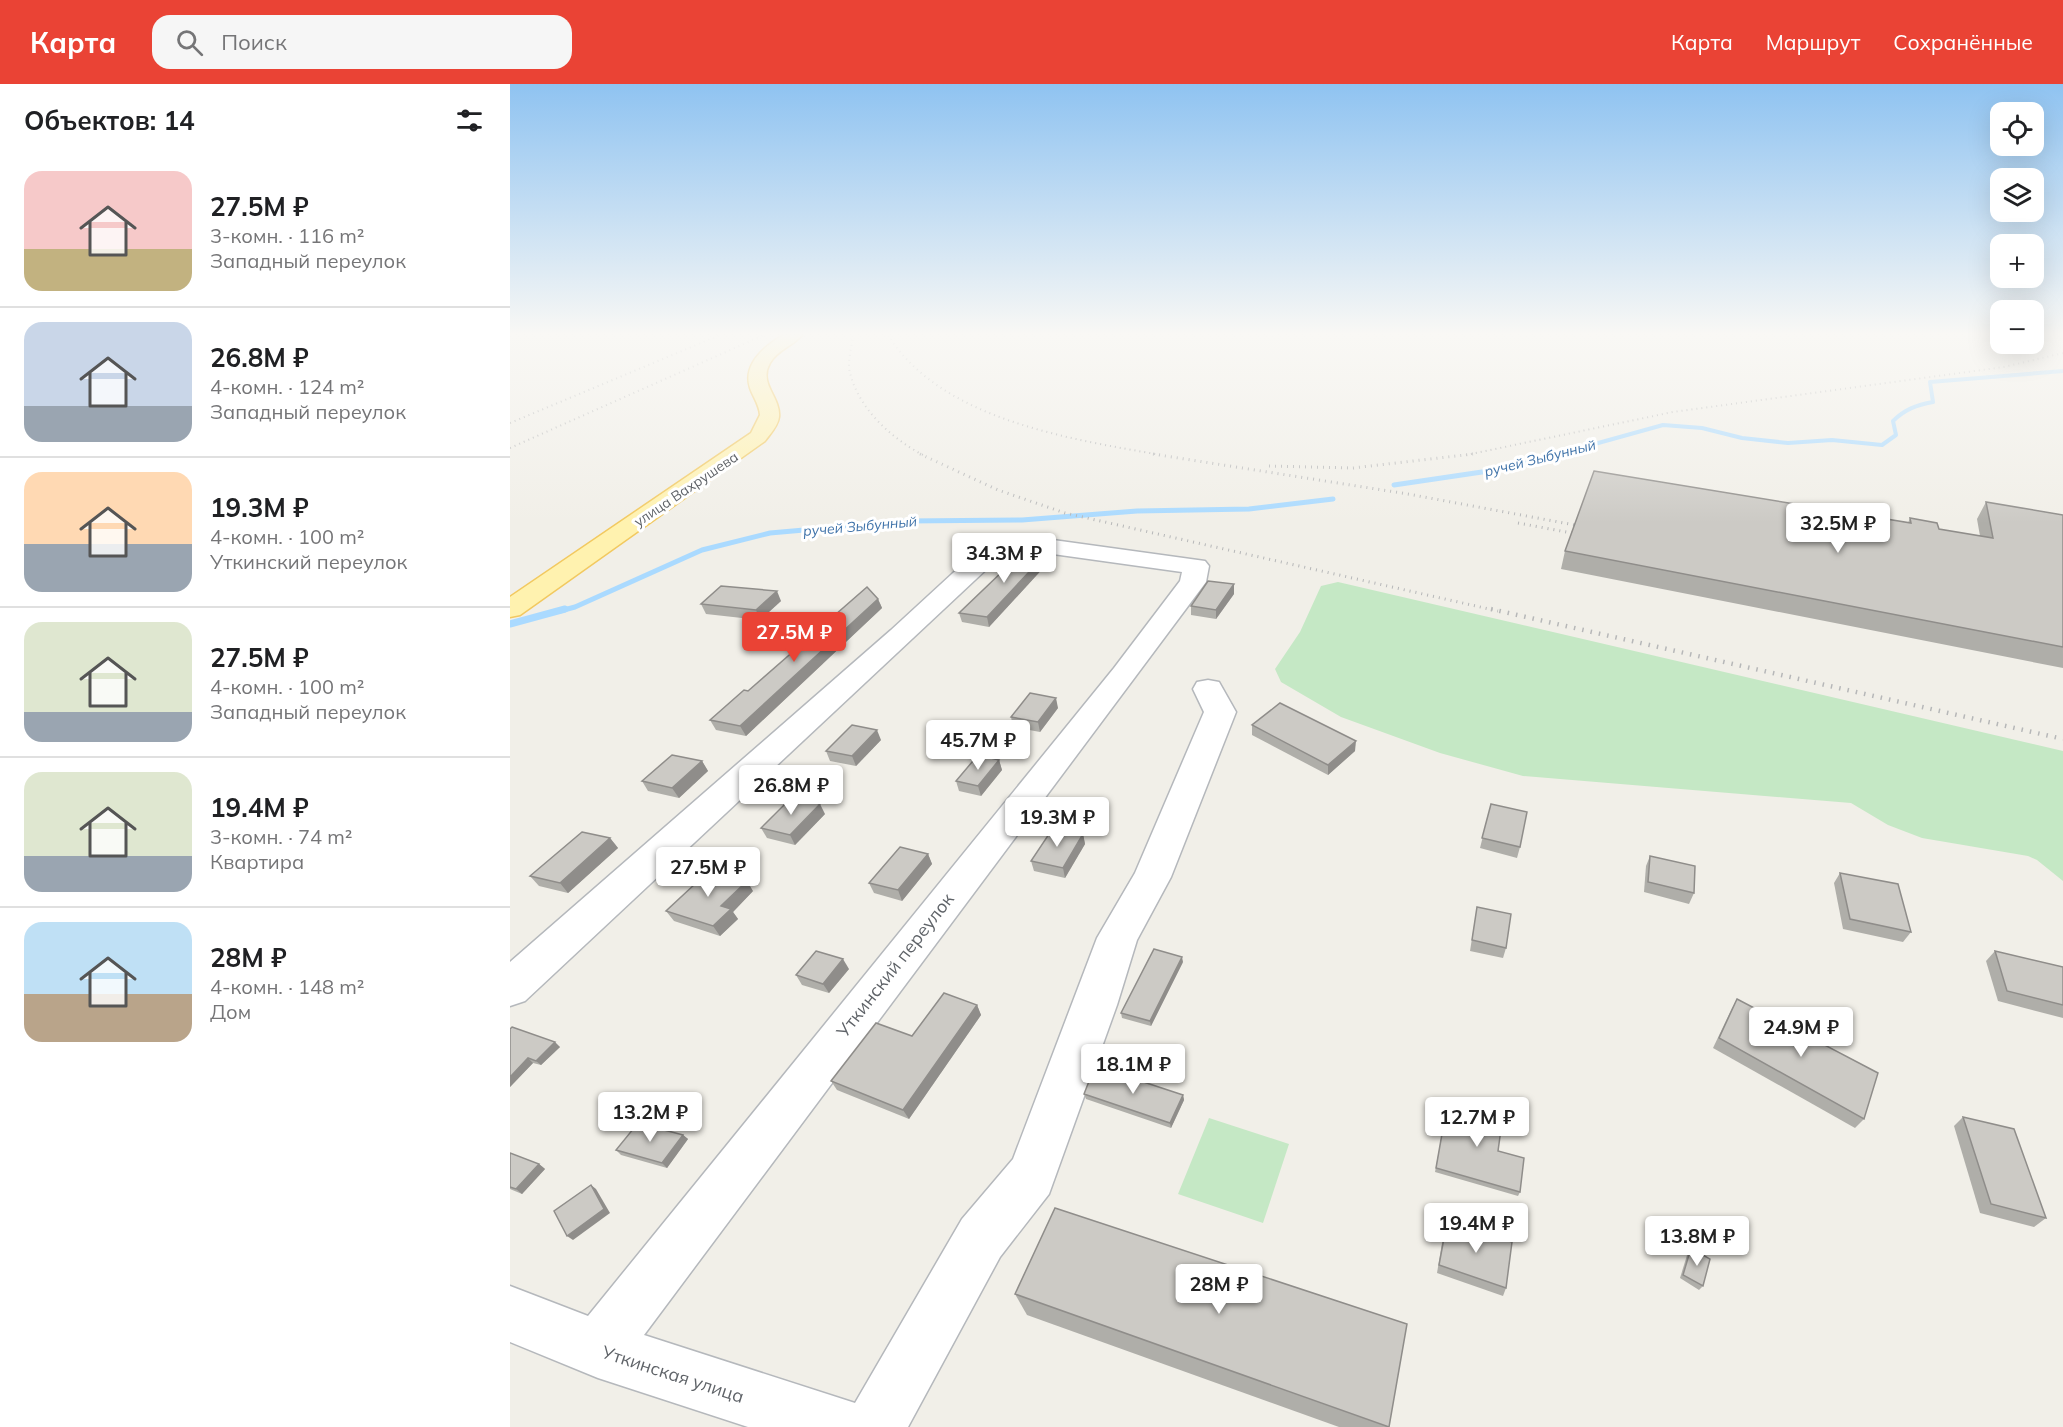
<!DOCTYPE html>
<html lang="ru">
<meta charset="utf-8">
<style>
:root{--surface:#fff;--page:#f6f6f6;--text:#202124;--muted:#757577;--line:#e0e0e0;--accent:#ea4335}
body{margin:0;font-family:Mulish,sans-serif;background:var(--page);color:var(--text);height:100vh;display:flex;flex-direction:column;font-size:22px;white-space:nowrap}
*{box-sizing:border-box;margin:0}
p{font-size:20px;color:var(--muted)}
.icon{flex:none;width:33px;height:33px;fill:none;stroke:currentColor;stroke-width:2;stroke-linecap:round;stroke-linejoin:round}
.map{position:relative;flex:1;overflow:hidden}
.details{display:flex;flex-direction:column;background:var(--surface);width:510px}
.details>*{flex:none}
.controls{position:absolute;left:1480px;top:18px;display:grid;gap:12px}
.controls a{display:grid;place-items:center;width:54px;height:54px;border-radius:12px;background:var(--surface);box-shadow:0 6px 24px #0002;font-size:30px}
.price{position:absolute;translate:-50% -51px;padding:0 14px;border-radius:6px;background:#fff;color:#222;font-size:20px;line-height:39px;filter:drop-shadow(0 2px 3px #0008)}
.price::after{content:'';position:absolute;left:50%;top:36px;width:18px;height:14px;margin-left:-9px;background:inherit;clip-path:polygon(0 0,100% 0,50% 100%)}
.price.on{background:var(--accent);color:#fff}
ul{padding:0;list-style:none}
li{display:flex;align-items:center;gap:18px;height:150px;padding:0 24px}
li+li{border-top:2px solid var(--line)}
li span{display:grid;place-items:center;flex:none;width:168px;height:120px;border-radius:18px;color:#555}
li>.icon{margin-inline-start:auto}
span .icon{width:72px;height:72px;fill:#fffc;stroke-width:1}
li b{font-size:26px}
h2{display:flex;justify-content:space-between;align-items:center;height:72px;padding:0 24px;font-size:26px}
header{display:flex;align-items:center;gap:36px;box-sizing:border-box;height:84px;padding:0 30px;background:var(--accent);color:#fff}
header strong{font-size:28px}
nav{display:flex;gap:33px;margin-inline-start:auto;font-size:21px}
.search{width:420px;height:54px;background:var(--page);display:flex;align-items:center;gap:15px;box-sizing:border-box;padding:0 21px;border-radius:18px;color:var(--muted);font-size:22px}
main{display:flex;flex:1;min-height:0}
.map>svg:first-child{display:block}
.green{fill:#c5e8c5}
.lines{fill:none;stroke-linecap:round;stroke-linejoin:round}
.stream-far2{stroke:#aadaff;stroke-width:4}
.stream-far1{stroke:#aadaff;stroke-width:5}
.stream{stroke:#aadaff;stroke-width:7}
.minor-casing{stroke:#b5b8bc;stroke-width:3}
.major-casing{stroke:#f2c960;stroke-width:3}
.minor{fill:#fff;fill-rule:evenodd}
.major{fill:#fff2af;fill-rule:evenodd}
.rail-far2{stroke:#b6b7b8;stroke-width:2;stroke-dasharray:1 4;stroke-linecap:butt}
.rail-far1{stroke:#b6b7b8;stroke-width:3;stroke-dasharray:1 5;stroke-linecap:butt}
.rail{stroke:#b6b7b8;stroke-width:4.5;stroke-dasharray:1.5 7;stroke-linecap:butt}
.wall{fill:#afaea9}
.shaded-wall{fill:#8f8d8a}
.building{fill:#cccac5;stroke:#8f8d8a;stroke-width:1.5}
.labels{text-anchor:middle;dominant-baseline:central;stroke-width:6;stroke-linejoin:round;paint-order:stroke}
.far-water-label{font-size:14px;font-style:italic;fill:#4174aa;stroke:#fff}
.far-street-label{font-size:14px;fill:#5f6368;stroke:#fff}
.near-street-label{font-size:18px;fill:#5f6368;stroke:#fff}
</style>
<header>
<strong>Карта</strong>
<div class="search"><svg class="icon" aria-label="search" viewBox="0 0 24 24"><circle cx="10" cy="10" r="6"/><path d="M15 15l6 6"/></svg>Поиск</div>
<nav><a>Карта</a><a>Маршрут</a><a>Сохранённые</a></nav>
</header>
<main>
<section class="details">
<h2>Объектов: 14<svg class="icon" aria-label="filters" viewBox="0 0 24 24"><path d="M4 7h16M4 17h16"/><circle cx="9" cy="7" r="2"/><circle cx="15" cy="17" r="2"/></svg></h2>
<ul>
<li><span style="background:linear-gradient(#f6c9c9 65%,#c2b280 0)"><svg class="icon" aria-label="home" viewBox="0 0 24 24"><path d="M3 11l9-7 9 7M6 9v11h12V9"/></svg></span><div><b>27.5M ₽</b><p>3-комн. · 116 m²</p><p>Западный переулок</p></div></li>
<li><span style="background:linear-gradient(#c9d6e8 70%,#9aa5b1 0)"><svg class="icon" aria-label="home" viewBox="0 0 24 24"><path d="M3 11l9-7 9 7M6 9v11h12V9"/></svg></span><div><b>26.8M ₽</b><p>4-комн. · 124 m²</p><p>Западный переулок</p></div></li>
<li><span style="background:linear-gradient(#ffd9b3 60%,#9aa5b1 0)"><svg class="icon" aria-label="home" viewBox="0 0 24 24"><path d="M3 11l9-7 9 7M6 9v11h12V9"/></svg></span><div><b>19.3M ₽</b><p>4-комн. · 100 m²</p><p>Уткинский переулок</p></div></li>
<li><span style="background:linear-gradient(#dfe7d0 75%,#9aa5b1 0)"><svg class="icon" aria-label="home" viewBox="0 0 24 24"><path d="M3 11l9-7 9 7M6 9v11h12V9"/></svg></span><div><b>27.5M ₽</b><p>4-комн. · 100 m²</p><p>Западный переулок</p></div></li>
<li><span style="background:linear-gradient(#dfe7d0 70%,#9aa5b1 0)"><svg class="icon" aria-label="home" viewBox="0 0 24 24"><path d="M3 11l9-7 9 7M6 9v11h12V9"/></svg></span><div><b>19.4M ₽</b><p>3-комн. · 74 m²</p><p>Квартира</p></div></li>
<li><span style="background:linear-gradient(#bfe0f5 60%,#b9a48a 0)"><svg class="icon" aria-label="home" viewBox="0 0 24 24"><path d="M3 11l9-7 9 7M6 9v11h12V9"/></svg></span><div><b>28M ₽</b><p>4-комн. · 148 m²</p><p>Дом</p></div></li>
</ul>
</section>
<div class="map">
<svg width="1553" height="1343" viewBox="0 0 1553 1343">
<rect width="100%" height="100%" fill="#f1efe8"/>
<g class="green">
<path d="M828,498l725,169v130l-26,-21 -9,-4 -106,-18 -34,-13 -37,-22 -328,-27 -83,-23 -99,-36 -60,-35 -6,-13 25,-37 21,-46z"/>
<path d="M699,1034l80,26 -26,79 -85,-29z"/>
</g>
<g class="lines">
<path class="stream-far2" d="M1045,371l108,-30 39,3 40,10 46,5 44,-3 50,5 14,-10 -3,-14c12,-12 24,-16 40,-19l-3,-20 133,-11"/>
<g class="stream-far1">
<path d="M884,401l115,-17 51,-14"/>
<path d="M50,527l15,-4 127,-57 68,-17 137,-12 115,-1 115,-9 112,-2 84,-10"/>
</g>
<path class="stream" d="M0,540l55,-15"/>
<g class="minor-casing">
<path id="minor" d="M507,451l188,26 4,5 -3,16 -562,753 211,68 107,-184 51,-60 84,-221 38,-65 69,-161 -11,-23 4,-7 11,-2 11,2 17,30 -65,165 -34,63 -20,65 -68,189 -49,63 -92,170h-160l-150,-49 -88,-36v-56l78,30 526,-648 66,-87 2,-9 -165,-23 -11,2 -481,450 -15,5v-44l381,-332 99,-91z"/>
</g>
<g class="major-casing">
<path id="major" d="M273,251h19c-9,11 -25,15 -32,28 -12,21 11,34 9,54 -1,9 -9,17 -14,24l-245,174 -10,2v-20l241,-164 9,-18c-1,-11 -7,-18 -10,-27 -8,-24 15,-42 33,-53z"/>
</g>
<use href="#minor" class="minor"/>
<use href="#major" class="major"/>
<g class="rail-far2">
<path d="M343,251c-1,11 -6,27 -3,38 9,36 41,65 73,82"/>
<path d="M378,251c53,85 182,104 273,120"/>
<path d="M0,339l210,-88"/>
<path d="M0,364l254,-113"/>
<path d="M956,371l207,-43 331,-45 59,-14"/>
</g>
<g class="rail-far1">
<path d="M410,370l78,36 67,23 433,98"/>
<path d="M643,370l255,40 183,34"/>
<path d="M759,382l84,2 120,-14"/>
<path d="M1008,439l70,13"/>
</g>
<path class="rail" d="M981,525l572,130"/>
</g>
<g class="wall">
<path d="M1476,418l77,13v153l-502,-99 4,-18 343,-28 2,-5 29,11 41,7 -3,-17z"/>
<path d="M534,472l2,9 -57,62 -27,-5 -3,-9z"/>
<path d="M724,510l-18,25 -25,-4v-9z"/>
<path d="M368,515l4,9 -136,128 -30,-6 -6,-10 38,-29z"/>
<path d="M271,517l-21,19 -54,-6 -5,-10z"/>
<path d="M548,624l-18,24 -27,-5 -2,-10z"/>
<path d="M742,641l103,26 -27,24 -76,-40z"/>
<path d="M371,656l-25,26 -26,-5 -4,-10z"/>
<path d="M489,676l3,10 -21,26 -22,-5 -3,-10z"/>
<path d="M192,677l6,10 -29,27 -31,-7 -6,-10z"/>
<path d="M981,720l29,43 -3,11 -37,-10z"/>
<path d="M315,730l-30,31 -28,-7 -6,-10z"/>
<path d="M573,750l2,10 -20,34 -31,-7 -3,-10z"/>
<path d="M100,754l8,10 -50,45 -29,-7 -9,-10z"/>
<path d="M418,770l4,10 -30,37 -28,-8 -5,-10z"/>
<path d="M1140,772l44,37 -5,11 -45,-12 2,-26z"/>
<path d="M1330,789l71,59 -8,10 -60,-13 -9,-46z"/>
<path d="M243,807l-20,21 5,7 -18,17 -46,-15 -8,-10z"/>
<path d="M967,823l29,41 -3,10 -33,-7z"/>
<path d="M1485,867l68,16v51l-65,-17 -12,-40z"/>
<path d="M673,878l-32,64 -29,-8 -1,-5z"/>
<path d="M339,885l-20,24 -27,-8 -6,-10z"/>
<path d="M1227,915l127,120 -9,9 -142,-80 19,-40z"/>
<path d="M467,921l4,10 -72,104 -72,-29 -6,-9 81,-45z"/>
<path d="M0,945l50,18 -19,18 -8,-2 -23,24z"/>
<path d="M574,1010l99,1 1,5 -13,28 -85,-29z"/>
<path d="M938,1016l50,51 22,41 -2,4 -83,-24z"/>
<path d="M1453,1033l83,101 -12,9 -54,-14 -26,-87z"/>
<path d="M173,1051l5,4 -21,29 -46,-13 -5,-5z"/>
<path d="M0,1069l29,11 6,5 -23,25 -12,-5z"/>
<path d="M937,1138l59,66 -3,8 -66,-23 7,-42z"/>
<path d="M1181,1164l12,38 -4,4 -19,-12 8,-26z"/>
<path d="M505,1210l374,133h-50l-312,-112z"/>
</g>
<g class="shaded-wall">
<path d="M534,472l2,9 -57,62 -2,-10z"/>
<path d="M724,500v10l-18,25v-9z"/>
<path d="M267,507l4,10 -21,19 -4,-10z"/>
<path d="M368,515l4,9 -136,128 -6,-10z"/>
<path d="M546,614l2,10 -18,24 -2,-10z"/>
<path d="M367,646l4,10 -25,26 -4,-10z"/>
<path d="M846,657l-1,10 -27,24v-10z"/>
<path d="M489,676l3,10 -21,26 -3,-10z"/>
<path d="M192,677l6,10 -29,27 -7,-10z"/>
<path d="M310,720l5,10 -30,31 -5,-10z"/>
<path d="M573,750l2,10 -20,34 -2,-10z"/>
<path d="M100,754l8,10 -50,45 -8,-10z"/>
<path d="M418,770l4,10 -30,37 -4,-11z"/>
<path d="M237,797l6,10 -20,21 5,7 -18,17 -7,-10 8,-20z"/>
<path d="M672,873l1,5 -32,64 -1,-5z"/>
<path d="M333,875l6,10 -20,24 -6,-9z"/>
<path d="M467,921l4,10 -72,104 -6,-9z"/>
<path d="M45,958l5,5 -19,18 -5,-4z"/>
<path d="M18,974l5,5 -23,24v-10z"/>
<path d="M673,1011l1,5 -13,28 -1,-5z"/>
<path d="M173,1051l5,4 -21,29 -5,-5z"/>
<path d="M29,1080l6,5 -23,25 -6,-5z"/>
<path d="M81,1101l5,4 14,24 -37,27 -6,-4z"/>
</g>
<g class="building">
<path d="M1084,387l317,52 -1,-5 27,5 2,6 54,9 -7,-36 77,13v132l-498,-96z"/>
<path d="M521,460l13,12 -57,61 -28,-4z"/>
<path d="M698,497l26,3 -18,26 -25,-4z"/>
<path d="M211,502l56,5 -21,19 -55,-6z"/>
<path d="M357,503l11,12 -138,127 -30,-6 34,-30 4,1z"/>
<path d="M520,609l26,5 -18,24 -27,-5z"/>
<path d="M770,619l76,38 -28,24 -76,-40z"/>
<path d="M342,641l25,5 -25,26 -26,-5z"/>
<path d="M162,671l30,6 -30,27 -30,-7z"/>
<path d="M468,671l21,5 -21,26 -22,-5z"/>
<path d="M282,713l28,7 -30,31 -29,-7z"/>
<path d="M981,720l36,8 -7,35 -38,-9z"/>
<path d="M543,744l30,6 -20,34 -32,-7z"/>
<path d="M72,748l28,6 -50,45 -30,-7z"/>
<path d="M390,763l28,7 -30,36 -29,-7z"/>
<path d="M1140,772l45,10 -1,27 -46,-11z"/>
<path d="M200,786l37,11 -26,25 10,3 -18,17 -47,-15z"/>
<path d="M1330,789l58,11 13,48 -61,-13z"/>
<path d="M967,823l34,7 -5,34 -34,-8z"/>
<path d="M644,865l28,8 -32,64 -29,-8z"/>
<path d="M306,867l27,8 -20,25 -27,-9z"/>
<path d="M1485,867l68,16v38l-56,-14z"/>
<path d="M434,909l33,12 -74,105 -72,-29 45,-58 36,13z"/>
<path d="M1227,915l141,74 -14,46 -145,-81z"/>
<path d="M2,943l43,15 -19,19 -8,-3 -18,19v-48z"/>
<path d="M585,982l88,29 -13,28 -86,-29z"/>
<path d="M938,1016l55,15 -5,36 26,7 -4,34 -84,-24z"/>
<path d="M1453,1033l51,12 32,89 -55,-14z"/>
<path d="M128,1039l45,12 -21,28 -46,-13z"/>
<path d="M0,1069l29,11 -23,25 -6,-2z"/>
<path d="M81,1101l13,24 -37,27 -13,-25z"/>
<path d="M545,1124l352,116 -18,103 -374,-133z"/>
<path d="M937,1138l65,20 -6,46 -67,-23z"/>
<path d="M1181,1164l19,11 -7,27 -20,-11z"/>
</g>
<linearGradient id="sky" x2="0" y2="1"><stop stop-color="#8fc3f1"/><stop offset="0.57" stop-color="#f9f8f5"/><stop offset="1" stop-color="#f9f8f5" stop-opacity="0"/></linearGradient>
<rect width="1553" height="439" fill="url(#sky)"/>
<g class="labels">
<g class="far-water-label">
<text transform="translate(1030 374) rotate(-14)">ручей Зыбунный</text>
<text transform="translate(350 442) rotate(-5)">ручей Зыбунный</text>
</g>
<g class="far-street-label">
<text transform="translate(176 405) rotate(-34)">улица Вахрушева</text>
</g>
<g class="near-street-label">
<text transform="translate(385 881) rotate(-52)">Уткинский переулок</text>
<text transform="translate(163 1290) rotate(18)">Уткинская улица</text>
</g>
</g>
</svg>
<div class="controls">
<a><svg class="icon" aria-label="locate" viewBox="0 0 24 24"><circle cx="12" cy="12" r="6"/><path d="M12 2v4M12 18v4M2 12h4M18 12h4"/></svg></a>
<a><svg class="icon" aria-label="layers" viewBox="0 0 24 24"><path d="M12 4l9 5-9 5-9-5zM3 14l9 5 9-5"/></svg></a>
<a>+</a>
<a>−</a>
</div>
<b class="price" style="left:1328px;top:470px">32.5M ₽</b>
<b class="price" style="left:494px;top:500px">34.3M ₽</b>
<b class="price on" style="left:284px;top:579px">27.5M ₽</b>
<b class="price" style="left:468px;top:687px">45.7M ₽</b>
<b class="price" style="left:281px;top:732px">26.8M ₽</b>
<b class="price" style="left:547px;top:764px">19.3M ₽</b>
<b class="price" style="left:198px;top:814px">27.5M ₽</b>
<b class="price" style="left:1291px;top:974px">24.9M ₽</b>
<b class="price" style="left:623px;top:1011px">18.1M ₽</b>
<b class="price" style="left:140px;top:1059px">13.2M ₽</b>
<b class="price" style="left:967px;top:1064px">12.7M ₽</b>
<b class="price" style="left:966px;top:1170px">19.4M ₽</b>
<b class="price" style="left:1187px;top:1183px">13.8M ₽</b>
<b class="price" style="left:709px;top:1231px">28M ₽</b>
</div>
</main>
